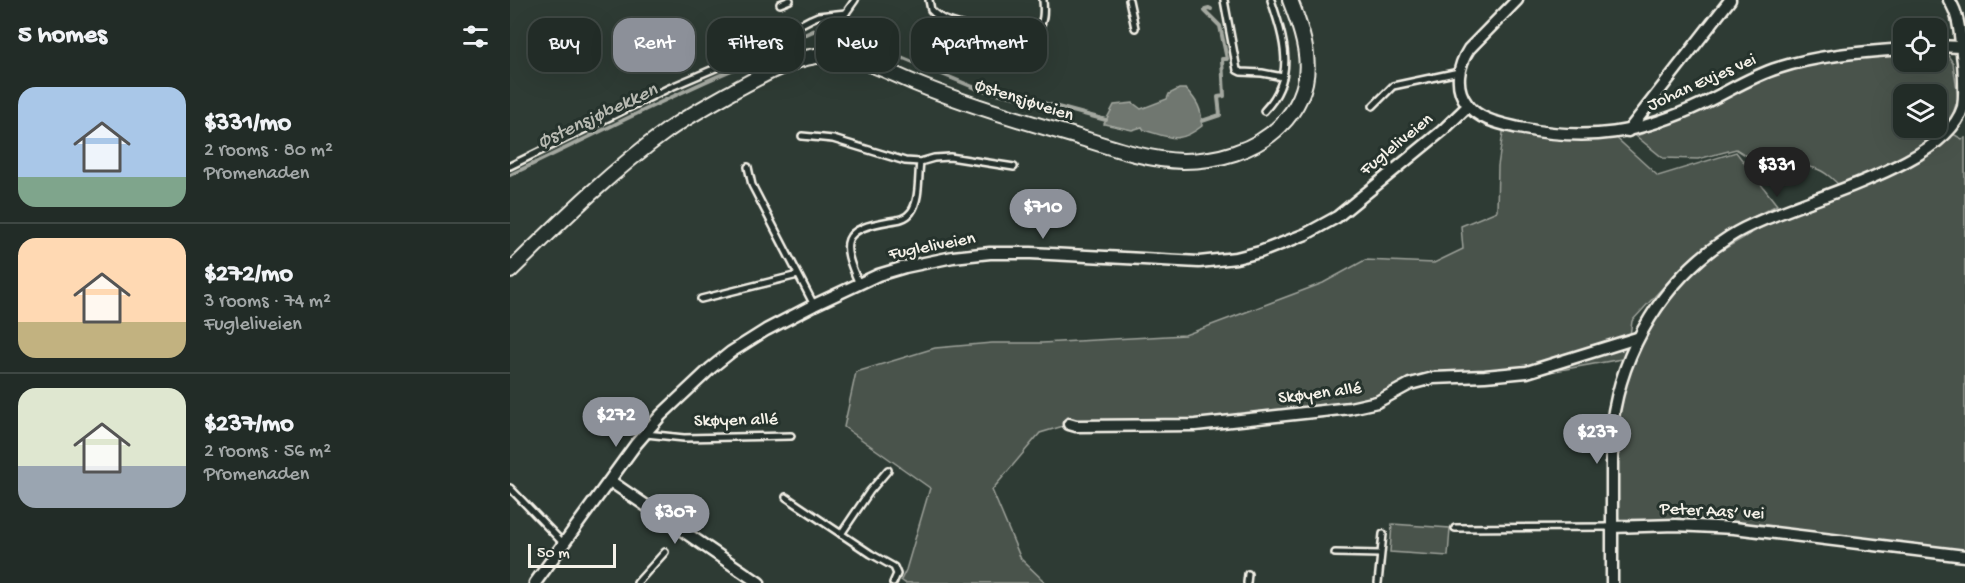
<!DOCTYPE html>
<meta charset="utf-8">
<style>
:root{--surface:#222c27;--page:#2e3833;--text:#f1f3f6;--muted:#a2a7a7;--line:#3f4844;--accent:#8c9099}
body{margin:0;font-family:"Gochi Hand",sans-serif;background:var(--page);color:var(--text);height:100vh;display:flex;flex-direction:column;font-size:22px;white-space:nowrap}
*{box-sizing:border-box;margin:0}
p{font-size:20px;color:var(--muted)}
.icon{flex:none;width:33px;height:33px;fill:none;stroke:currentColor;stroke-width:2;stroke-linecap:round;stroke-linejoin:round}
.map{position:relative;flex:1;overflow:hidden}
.side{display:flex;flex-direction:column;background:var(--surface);width:510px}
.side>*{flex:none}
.guide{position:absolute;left:18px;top:18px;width:570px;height:54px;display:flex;gap:12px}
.fabs{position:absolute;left:1383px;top:18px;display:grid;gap:12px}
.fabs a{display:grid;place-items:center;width:54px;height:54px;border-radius:12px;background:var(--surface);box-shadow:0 6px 24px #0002,0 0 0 2px var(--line);font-size:30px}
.scale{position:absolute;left:18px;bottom:15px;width:88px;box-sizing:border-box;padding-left:6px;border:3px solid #f4f1e8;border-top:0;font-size:16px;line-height:21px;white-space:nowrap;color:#f4f1e8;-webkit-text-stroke:4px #26332d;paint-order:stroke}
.price{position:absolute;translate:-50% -51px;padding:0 14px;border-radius:21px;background:var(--accent);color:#fff;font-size:20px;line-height:39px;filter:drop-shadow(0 2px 3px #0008)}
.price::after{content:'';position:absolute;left:50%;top:36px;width:18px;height:14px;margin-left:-9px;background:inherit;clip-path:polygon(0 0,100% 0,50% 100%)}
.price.active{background:#222;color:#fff}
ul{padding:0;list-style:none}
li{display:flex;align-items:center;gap:18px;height:150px;padding:0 18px}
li+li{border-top:2px solid var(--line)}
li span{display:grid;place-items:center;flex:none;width:168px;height:120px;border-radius:18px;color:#555}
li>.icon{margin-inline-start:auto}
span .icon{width:72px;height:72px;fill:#fffc;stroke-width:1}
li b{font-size:26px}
h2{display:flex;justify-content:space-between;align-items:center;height:72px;padding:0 18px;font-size:26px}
.pill{padding:0 21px;border-radius:18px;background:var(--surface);box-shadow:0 6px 24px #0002,0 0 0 2px var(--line);font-size:21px;line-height:54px}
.pill.active{background:var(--accent);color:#fff}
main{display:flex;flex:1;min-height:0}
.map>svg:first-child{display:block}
.green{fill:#48524c;stroke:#9ea29a;stroke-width:1.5;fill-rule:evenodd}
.water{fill:#6f7770;stroke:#a4a8a0;stroke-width:1.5}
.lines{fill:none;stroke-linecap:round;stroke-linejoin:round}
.stream{stroke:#a4a8a0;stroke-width:4}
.service-casing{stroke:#f4f1e8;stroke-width:10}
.minor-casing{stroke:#f4f1e8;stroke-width:15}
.secondary-casing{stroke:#f4f1e8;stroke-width:18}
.service{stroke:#26332d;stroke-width:5}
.minor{stroke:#26332d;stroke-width:10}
.secondary{stroke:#26332d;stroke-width:14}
.labels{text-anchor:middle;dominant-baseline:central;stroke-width:6;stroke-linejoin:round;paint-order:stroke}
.street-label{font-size:18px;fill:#f4f1e8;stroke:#26332d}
.water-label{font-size:20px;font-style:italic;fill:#b8bab2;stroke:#26332d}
</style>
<main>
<section class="side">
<h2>5 homes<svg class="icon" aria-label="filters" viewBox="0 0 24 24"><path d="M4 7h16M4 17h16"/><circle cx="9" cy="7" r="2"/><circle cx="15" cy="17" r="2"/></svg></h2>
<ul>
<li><span style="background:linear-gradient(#a9c7e8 75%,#7fa58c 0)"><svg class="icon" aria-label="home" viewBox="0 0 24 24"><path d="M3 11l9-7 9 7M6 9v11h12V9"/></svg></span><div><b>$331/mo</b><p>2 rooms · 80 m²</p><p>Promenaden</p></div></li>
<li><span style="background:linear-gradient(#ffd9b3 70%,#c2b280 0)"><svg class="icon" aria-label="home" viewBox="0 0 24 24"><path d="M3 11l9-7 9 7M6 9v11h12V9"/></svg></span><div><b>$272/mo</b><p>3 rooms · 74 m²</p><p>Fugleliveien</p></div></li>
<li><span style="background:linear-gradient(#dfe7d0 65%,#9aa5b1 0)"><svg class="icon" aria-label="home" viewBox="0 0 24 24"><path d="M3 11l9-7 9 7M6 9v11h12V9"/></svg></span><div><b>$237/mo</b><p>2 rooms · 56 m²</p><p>Promenaden</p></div></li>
</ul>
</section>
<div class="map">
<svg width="1455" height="583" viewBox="0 0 1455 583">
<rect width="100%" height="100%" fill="#2e3b34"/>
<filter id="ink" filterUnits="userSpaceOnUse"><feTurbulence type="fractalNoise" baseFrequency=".0167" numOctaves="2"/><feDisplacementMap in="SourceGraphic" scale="12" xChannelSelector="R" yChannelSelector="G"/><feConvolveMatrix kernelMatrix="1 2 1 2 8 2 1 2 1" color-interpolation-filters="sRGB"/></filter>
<g filter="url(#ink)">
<g class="green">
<path d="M1427,52l10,2 6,9 5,35 -6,19 -10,11 20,11 3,-1v412l-233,-28 -115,-3v-109l18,-56 18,-30 27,-38 37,-33 64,-37 64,-25c-8,-8 -19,-20 -31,-23 -17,-4 -39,0 -57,1l-5,-10 -16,-10 -38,10 -35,-1 -27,-22 44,-16 64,-33 50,-20 24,-5 85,-8 1,8h32zM1394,94h32v34h-32z"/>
<path d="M994,126l108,8 46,42 78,-24 41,53 -43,22 -31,21 -26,24 -45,49 -5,37 -133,24 -74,-1 -44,22 -141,18 -165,3 -30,9 -48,57 29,69 25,24h-141l-4,-3 5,-10 24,-82 -86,-61 12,-55 79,-24 57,-5h50l143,-8 138,-52 42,-23 69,3 29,-14 -2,-23 36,-15 1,-45z"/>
<path d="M882,524l58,4 -2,28 -58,-4z"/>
</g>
<path class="water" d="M669,89h7c11,12 16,20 16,37 -24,19 -33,11 -58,4l-2,-3 -10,3 -28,-6 10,-19 19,-2 8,6 26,-10 2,-5z"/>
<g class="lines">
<g class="stream">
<path d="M343,26l21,12 15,14 89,37 65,14 63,17"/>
<path d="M692,121l18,-6 -2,-18 6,-1 -2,-37h5l-7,-33 -15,-15v-2l4,-1 2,1"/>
<path d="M0,175c79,-37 156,-78 236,-111 29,-11 53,-30 83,-39"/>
</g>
<g class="service-casing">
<g id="service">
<path d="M419,0l2,10c8,9 19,12 30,15 25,9 49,16 76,7 7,-10 7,-20 6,-32"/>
<path d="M619,0l6,28"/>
<path d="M714,0l13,70 4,2 21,1 21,4"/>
<path d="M270,4l10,-4"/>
<path d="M321,55l10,-35 14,-20"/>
<path d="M863,106l20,-20 66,-14"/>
<path d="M754,111c33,-34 20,-72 7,-111"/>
<path d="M292,136l31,3 72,22 15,1 14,-4 16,-1 64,10"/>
<path d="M0,166l159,-78 56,-24 86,-45 7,-3 28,-3"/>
<path d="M238,167l4,18 62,120"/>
<path d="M349,284c-19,-43 -18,-55 31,-63 8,-1 16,-2 21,-9 9,-12 7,-35 9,-50"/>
<path d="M191,299l97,-24"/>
<path d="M136,434l38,4 107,-2"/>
<path d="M0,488l53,55"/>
<path d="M276,497l85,57 23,13 3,7 -4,9"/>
<path d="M945,528l156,-1"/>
<path d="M331,534l29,-43 18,-21"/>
<path d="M825,553l45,1"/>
<path d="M127,583l28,-31"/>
<path d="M737,583l1,-9"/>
<path d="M868,583l5,-49"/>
</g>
</g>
<g class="minor-casing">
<g id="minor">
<path d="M1007,0l-48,49c-11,17 -15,38 -2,55 11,16 35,20 52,24 71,14 120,6 185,-25 25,-12 48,-27 74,-35 40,-13 84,-16 126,-19"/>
<path d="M1426,46l25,1"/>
<path d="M1118,131l102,-131"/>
<path d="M559,424l7,2 119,-1 155,-17 27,-6 33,-18 23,-6 52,-2 42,-4 110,-34"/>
<path d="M100,481l149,102"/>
<path d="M1101,527l65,-2 58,3 231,28"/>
<path d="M25,583l101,-139 25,-29 50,-47 20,-16 35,-22 48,-25 64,-30 27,-8 48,-10 37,-4h41l168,9 37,-4 24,-6 46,-18 31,-17 105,-86 26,-25"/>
<path d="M1102,583v-159c10,-75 52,-145 117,-187 55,-36 214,-65 234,-130 2,-13 1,-32 0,-45 -3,-20 -2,-45 -14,-62"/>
</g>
</g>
<g class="secondary-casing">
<path id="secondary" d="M0,271c50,-49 101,-100 158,-141 22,-15 46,-28 69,-41 24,-13 52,-29 79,-33 36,-5 69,15 101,28 51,21 105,37 158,52 35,11 71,24 108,25 34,0 72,-10 97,-35 40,-40 28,-80 10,-126"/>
</g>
<use href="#service" class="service"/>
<use href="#minor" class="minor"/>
<use href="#secondary" class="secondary"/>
</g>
</g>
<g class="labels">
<g class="street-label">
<text transform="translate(1192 83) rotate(-24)">Johan Evjes vei</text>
<text transform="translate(514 101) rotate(18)">Østensjøveien</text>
<text transform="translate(887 145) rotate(-39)">Fugleliveien</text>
<text transform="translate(422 247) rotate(-11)">Fugleliveien</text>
<text transform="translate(810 394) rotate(-7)">Skøyen allé</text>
<text transform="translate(226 421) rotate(-1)">Skøyen allé</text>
<text transform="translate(1202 512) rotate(3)">Peter Aas’ vei</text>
</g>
<g class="water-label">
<text transform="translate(88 117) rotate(-25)">Østensjøbekken</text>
</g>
</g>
</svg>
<div class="fabs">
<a><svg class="icon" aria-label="locate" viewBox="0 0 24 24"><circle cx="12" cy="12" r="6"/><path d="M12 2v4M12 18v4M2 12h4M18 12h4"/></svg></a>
<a><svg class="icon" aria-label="layers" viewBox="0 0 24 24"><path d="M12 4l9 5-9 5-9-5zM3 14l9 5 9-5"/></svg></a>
</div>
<div class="scale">50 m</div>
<b class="price active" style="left:1267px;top:198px">$331</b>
<b class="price" style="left:533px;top:240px">$710</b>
<b class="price" style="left:106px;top:448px">$272</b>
<b class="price" style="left:1087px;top:465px">$237</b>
<b class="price" style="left:165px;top:545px">$307</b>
<div class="guide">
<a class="pill">Buy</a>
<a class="pill active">Rent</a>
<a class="pill">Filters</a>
<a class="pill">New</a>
<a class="pill">Apartment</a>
</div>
</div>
</main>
